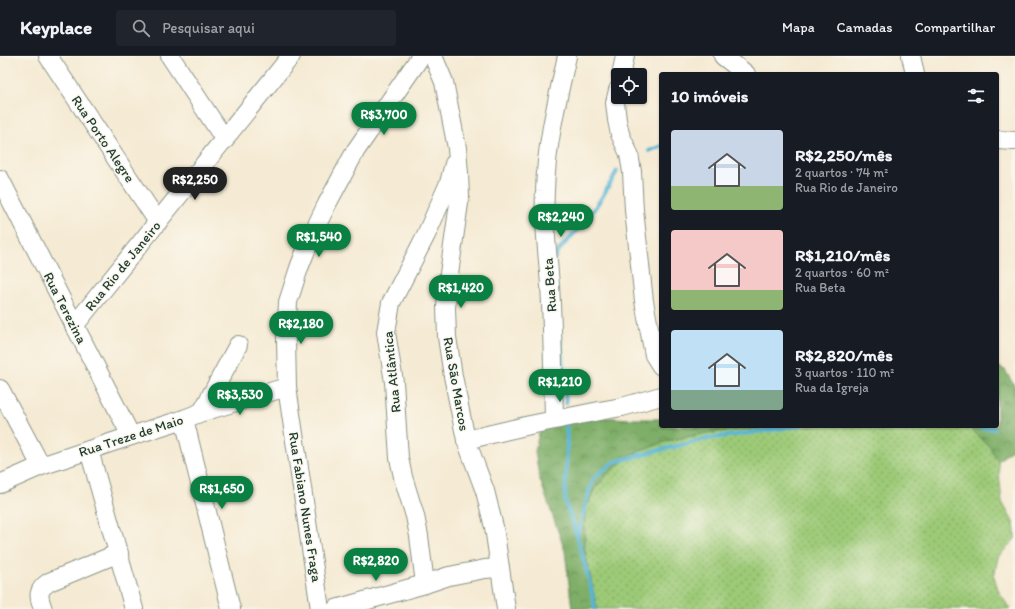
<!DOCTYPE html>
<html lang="pt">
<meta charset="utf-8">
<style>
:root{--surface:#171b24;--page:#20242c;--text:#f1f3f6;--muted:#9ea1a6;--line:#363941;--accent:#0b8043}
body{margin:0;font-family:Itim,sans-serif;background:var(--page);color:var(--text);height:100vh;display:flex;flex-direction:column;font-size:15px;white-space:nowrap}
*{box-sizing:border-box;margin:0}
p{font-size:13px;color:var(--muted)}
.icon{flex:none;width:22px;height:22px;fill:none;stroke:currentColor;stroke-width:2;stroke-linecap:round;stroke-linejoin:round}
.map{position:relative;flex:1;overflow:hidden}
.drawer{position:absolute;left:659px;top:16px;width:340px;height:356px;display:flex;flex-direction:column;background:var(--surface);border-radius:4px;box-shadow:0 1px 3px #0004}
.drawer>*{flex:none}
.buttons{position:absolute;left:611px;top:12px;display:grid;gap:8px}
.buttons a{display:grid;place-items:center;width:36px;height:36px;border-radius:4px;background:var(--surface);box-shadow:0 1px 3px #0004;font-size:20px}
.price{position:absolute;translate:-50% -34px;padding:0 9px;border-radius:14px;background:var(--accent);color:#fff;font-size:13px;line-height:26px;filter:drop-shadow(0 1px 2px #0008)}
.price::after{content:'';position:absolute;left:50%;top:24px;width:12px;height:9px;margin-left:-6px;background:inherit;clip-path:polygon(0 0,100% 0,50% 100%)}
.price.current{background:#222;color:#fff}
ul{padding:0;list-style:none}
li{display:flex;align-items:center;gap:12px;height:100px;padding:0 12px}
li span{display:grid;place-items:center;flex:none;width:112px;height:80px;border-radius:4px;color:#555}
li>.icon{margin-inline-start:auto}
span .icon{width:48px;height:48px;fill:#fffc;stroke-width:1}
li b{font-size:17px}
h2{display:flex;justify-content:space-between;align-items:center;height:48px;padding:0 12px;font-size:17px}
header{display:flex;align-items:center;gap:24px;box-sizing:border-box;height:56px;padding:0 20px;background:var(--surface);border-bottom:1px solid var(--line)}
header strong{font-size:19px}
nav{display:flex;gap:22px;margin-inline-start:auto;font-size:14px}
.search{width:280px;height:36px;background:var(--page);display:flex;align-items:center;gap:10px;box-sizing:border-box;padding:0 14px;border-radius:4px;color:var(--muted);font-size:15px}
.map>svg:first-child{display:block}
.grass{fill:url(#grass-dots);stroke:#5e8456}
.forest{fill:url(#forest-crowns);stroke:#4e764e}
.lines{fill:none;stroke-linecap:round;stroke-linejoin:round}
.stream{stroke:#59b6d7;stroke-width:4}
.minor-casing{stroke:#8a9484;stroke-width:20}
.minor{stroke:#fff;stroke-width:18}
.labels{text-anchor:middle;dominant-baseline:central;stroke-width:3;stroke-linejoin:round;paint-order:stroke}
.street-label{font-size:14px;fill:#1f3d34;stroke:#fbf7ec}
</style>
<header>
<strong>Keyplace</strong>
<div class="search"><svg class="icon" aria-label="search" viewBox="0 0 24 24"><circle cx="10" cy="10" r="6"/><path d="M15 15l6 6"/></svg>Pesquisar aqui</div>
<nav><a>Mapa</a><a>Camadas</a><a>Compartilhar</a></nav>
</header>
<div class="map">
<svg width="1015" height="553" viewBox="0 0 1015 553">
<defs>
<pattern id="grass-dots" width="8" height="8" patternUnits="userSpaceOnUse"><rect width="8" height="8" fill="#9dca77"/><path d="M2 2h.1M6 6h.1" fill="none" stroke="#7fa562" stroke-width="1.8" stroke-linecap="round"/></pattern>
<pattern id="forest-crowns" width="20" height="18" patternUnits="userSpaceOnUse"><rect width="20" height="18" fill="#7eae68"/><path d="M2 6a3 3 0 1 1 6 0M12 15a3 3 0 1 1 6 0" fill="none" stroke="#678f56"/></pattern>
</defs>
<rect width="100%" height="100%" fill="#fbf7ec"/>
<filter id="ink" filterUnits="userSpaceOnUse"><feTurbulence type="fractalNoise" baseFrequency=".025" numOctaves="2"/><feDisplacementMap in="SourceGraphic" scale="8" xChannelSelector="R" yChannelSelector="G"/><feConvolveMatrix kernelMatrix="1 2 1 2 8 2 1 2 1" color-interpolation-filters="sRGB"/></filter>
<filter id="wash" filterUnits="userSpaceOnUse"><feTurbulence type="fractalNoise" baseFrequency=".012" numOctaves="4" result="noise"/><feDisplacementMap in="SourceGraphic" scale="16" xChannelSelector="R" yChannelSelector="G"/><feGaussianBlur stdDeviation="0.9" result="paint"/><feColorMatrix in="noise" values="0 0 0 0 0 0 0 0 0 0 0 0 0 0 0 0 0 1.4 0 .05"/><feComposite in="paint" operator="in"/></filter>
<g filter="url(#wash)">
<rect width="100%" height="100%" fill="#f5ead3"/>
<path class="grass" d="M776,370h186l8,2 19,18 9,15 4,41 11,20 2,8v9l-17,18 -4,20 5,15 11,17h-413l-13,-63 1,-36 10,-22 14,-16 23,-18 35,-13 39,-8z"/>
<g class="forest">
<path d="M997,310l8,4 10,17v60l-17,14 -9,-15 -19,-18 -8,-2h35z"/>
<path d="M582,360l49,3h30v7h115l-70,7 -39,8 -35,13 -23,18 -14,16 -10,22 -1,36 13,63h-25l-7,-58 -26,-74 -4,-26 4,-18 17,-14z"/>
</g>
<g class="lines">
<g class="stream">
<path d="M649,95l12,-5"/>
<path d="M555,202c5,-14 23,-26 32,-39 11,-15 21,-31 30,-48"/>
<path d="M561,285l5,62"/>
<path d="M566,366l1,18 -2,61 12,35 14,52 4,21"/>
<path d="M967,370l27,3"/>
<path d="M577,480l13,-48 3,-8 5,-6 16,-12 42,-11 50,-12 94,-13"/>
</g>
</g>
</g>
<g filter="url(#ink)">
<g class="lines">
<g class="minor-casing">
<g id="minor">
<path d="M48,0l110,166"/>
<path d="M170,0l55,84"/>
<path d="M433,0l11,26 13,66 2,26 1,22 -12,85 -2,27 1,29 6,39 13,64 19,51 9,36 12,82"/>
<path d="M723,0l23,18"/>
<path d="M911,0l4,18"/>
<path d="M621,19l4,-19"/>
<path d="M618,34l-3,13 2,17 3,14 9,20 3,18 2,38 10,91 10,54 7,11"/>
<path d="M997,84l18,1"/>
<path d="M0,123l131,257"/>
<path d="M74,270l217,-270"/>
<path d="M0,333l41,77"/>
<path d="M202,356l36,-67"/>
<path d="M184,363l47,190"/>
<path d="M554,364c-1,-45 -1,-90 -4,-134 -2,-32 -7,-63 -5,-95 1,-45 12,-90 22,-135"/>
<path d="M466,384l64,-15 69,-14 23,-4 39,-11"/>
<path d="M89,394l45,159"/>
<path d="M0,428l41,-18 90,-30 53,-17 18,-7 85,-25"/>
<path d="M425,528l-6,-48 -4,-20 -12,-39 -4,-19 -5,-76 -8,-50 5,-29 35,-68 23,-52 5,-19"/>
<path d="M43,553c-5,-13 -6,-19 6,-27l70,-29"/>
<path d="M320,553l-33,-222 -1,-47 2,-38 11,-34 13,-33 15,-31 29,-54 65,-94"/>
<path d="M336,553l89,-25 24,-8 36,-7 15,-1"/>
</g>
</g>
<use href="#minor" class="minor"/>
</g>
</g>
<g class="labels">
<g class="street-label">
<text transform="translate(103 83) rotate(56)">Rua Porto Alegre</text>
<text transform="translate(123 210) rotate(-51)">Rua Rio de Janeiro</text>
<text transform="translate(550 229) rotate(-94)">Rua Beta</text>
<text transform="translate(65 252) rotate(63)">Rua Terezina</text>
<text transform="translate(392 316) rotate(-96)">Rua Atlântica</text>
<text transform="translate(456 328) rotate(80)">Rua São Marcos</text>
<text transform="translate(131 380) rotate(-18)">Rua Treze de Maio</text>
<text transform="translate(305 451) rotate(81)">Rua Fabiano Nunes Fraga</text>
</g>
</g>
</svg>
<div class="buttons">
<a><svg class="icon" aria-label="locate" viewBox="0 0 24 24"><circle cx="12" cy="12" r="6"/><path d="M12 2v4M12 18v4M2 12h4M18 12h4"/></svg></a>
</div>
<b class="price" style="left:384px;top:80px">R$3,700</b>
<b class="price current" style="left:195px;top:145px">R$2,250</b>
<b class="price" style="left:561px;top:182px">R$2,240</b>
<b class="price" style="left:319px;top:202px">R$1,540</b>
<b class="price" style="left:461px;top:253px">R$1,420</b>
<b class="price" style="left:301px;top:289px">R$2,180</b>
<b class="price" style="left:560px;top:347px">R$1,210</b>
<b class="price" style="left:240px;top:360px">R$3,530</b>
<b class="price" style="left:222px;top:454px">R$1,650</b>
<b class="price" style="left:376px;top:526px">R$2,820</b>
<section class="drawer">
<h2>10 imóveis<svg class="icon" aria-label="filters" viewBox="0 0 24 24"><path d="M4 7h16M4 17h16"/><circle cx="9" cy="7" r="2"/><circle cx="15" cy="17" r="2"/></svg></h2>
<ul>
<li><span style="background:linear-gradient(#c9d6e8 70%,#8fb573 0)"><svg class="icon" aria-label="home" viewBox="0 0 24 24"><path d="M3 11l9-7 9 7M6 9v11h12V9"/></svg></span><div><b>R$2,250/mês</b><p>2 quartos · 74 m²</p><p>Rua Rio de Janeiro</p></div></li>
<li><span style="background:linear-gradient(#f6c9c9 75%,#8fb573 0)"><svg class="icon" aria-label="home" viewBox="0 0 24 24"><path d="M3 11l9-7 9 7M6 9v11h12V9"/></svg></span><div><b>R$1,210/mês</b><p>2 quartos · 60 m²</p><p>Rua Beta</p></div></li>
<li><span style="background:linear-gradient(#bfe0f5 75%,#7fa58c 0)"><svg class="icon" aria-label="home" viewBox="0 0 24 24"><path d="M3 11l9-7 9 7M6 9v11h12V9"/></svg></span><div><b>R$2,820/mês</b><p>3 quartos · 110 m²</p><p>Rua da Igreja</p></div></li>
</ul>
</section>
</div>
